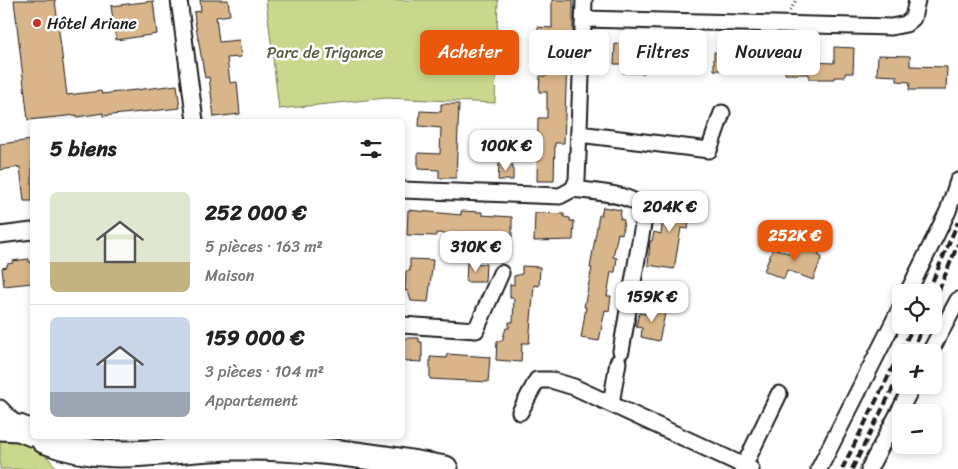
<!DOCTYPE html>
<html lang="fr">
<meta charset="utf-8">
<style>
:root{--surface:#fff;--page:#f2f2f2;--text:#222;--muted:#767676;--line:#e0e0e0;--accent:#ea580c}
body{margin:0;font-family:Sriracha,sans-serif;background:var(--page);color:var(--text);height:100vh;display:flex;flex-direction:column;font-size:19px;white-space:nowrap}
*{box-sizing:border-box;margin:0}
p{font-size:16px;color:var(--muted)}
.icon{flex:none;width:28px;height:28px;fill:none;stroke:currentColor;stroke-width:2;stroke-linecap:round;stroke-linejoin:round}
.map{position:relative;flex:1;overflow:hidden}
.details{position:absolute;left:30px;top:119px;width:375px;height:320px;display:flex;flex-direction:column;background:var(--surface);border-radius:8px;box-shadow:0 2px 8px #0003}
.details>*{flex:none}
.banner{position:absolute;left:420px;top:30px;width:462px;height:45px;display:flex;gap:10px}
.controls{position:absolute;left:892px;top:284px;display:grid;gap:10px}
.controls a{display:grid;place-items:center;width:50px;height:50px;border-radius:8px;background:var(--surface);box-shadow:0 2px 8px #0003;font-size:25px}
.price{position:absolute;translate:-50% -42px;padding:0 11px;border-radius:10px;background:#fff;color:#222;font-size:16px;line-height:32px;filter:drop-shadow(0 1px 2px #0008)}
.price::after{content:'';position:absolute;left:50%;top:30px;width:15px;height:11px;margin-left:-8px;background:inherit;clip-path:polygon(0 0,100% 0,50% 100%)}
.price.current{background:var(--accent);color:#fff}
ul{padding:0;list-style:none}
li{display:flex;align-items:center;gap:15px;height:125px;padding:0 20px}
li+li{border-top:1px solid var(--line)}
li span{display:grid;place-items:center;flex:none;width:140px;height:100px;border-radius:8px;color:#555}
li>.icon{margin-inline-start:auto}
span .icon{width:60px;height:60px;fill:#fffc;stroke-width:1}
li b{font-size:21px}
h2{display:flex;justify-content:space-between;align-items:center;height:60px;padding:0 20px;font-size:21px}
.chip{padding:0 18px;border-radius:8px;background:var(--surface);box-shadow:0 2px 8px #0003;font-size:18px;line-height:45px}
.chip.current{background:var(--accent);color:#fff}
.map>svg:first-child{display:block}
.green{fill:#c9d88c;stroke:#727a54}
.building{fill:#d9b58b;stroke:#1c1c1c}
.lines{fill:none;stroke-linecap:round;stroke-linejoin:round}
.street-casing{stroke:#1c1c1c;stroke-width:19}
.primary-casing{stroke:#1c1c1c;stroke-width:29}
.path{stroke:#1c1c1c;stroke-width:3;stroke-dasharray:1 4;stroke-linecap:butt}
.street{stroke:#fff;stroke-width:15}
.primary{stroke:#fff;stroke-width:25}
.rail{stroke:#1c1c1c;stroke-width:4;stroke-dasharray:8 4;stroke-linecap:butt}
.poi-dot{fill:#c8321e;stroke:#fff;stroke-width:2}
.labels{text-anchor:middle;dominant-baseline:central;stroke-width:5;stroke-linejoin:round;paint-order:stroke}
.poi-label{font-size:16px;fill:#1c1c1c;stroke:#fff;text-anchor:start}
.park-label{font-size:16px;fill:#595e43;stroke:#fff}
</style>
<div class="map">
<svg width="958" height="469" viewBox="0 0 958 469">
<rect width="100%" height="100%" fill="#fff"/>
<filter id="ink" filterUnits="userSpaceOnUse"><feTurbulence type="fractalNoise" baseFrequency=".02" numOctaves="2"/><feDisplacementMap in="SourceGraphic" scale="10" xChannelSelector="R" yChannelSelector="G"/><feConvolveMatrix kernelMatrix="1 2 1 2 8 2 1 2 1" color-interpolation-filters="sRGB"/></filter>
<g filter="url(#ink)">
<g class="green">
<path d="M266,0h232l-3,103 -109,-5 -107,11z"/>
<path d="M0,437c25,-1 43,12 57,32h-57z"/>
</g>
<g class="building">
<path d="M14,0h41l12,95 34,-4 1,3 75,-9 3,23 -77,8v-3l-26,4v-2l-49,5z"/>
<path d="M200,0h28l2,15 -14,2 3,25 20,-2 2,17 -14,1 3,25 7,-1 3,32 -26,3 -5,-40 -4,1 -10,-57 -1,-9 7,-1z"/>
<path d="M552,0h21v35l-2,26h-4l-3,82h-9l-1,38h-17l1,-63h9v-26h-8l1,-16h7l1,-32h-11l1,-17 14,1z"/>
<path d="M153,1l4,33 -41,6 -5,-34z"/>
<path d="M615,44l80,2 -1,17h-14v4h-36v6h-21v-9h-9z"/>
<path d="M834,47l20,1 -1,25h-8v4h-11v2h-25v-5h-24l1,-21h24v9l24,1z"/>
<path d="M731,49h15v22l-32,-1v-18l16,1z"/>
<path d="M878,55l32,1v10l37,1 -1,23h-37l1,-8 -13,-1v-5l-20,-1z"/>
<path d="M441,104h18l-3,74h-17v-8l-21,-1v-16l22,1 1,-26 -22,-2 1,-15 21,1z"/>
<path d="M32,140v61h-8l-4,-34 -20,3v-26z"/>
<path d="M499,164l14,1v15h-15z"/>
<path d="M673,194l19,3 -4,32 -7,-1 -7,41 -26,-4 2,-24h2l2,-9 7,2 4,-31 7,1z"/>
<path d="M603,207l18,3 -1,9 4,1 -2,14 -4,-1 -5,24 4,1 -2,14h-4l-4,24h4l-2,15 -4,-1 -6,31 -18,-3 5,-31h-2l8,-39h-2l9,-53 2,1z"/>
<path d="M408,210l53,5v-4l21,1v3l30,2v20l-76,-4v3l-29,-1z"/>
<path d="M535,213l29,1v3l6,1v3h4l-1,19 -39,1z"/>
<path d="M805,243l16,6 -3,6 4,2 -9,23 -26,-10 -3,9 -20,-8 9,-23 18,6 4,-9 8,4z"/>
<path d="M29,259v3h3v21l-28,3 -2,-18 5,-1v-3l6,-1 -1,-2z"/>
<path d="M410,259l23,1 -5,42 -17,-1 -3,-10h-3l1,-20h4z"/>
<path d="M467,263l19,1 -1,18h-19z"/>
<path d="M522,266l18,1 -1,19 -5,-1 -5,58h-7l-1,19 -25,-2 1,-19h5l4,-13h3v-6h4l1,-24h-4v-14l4,1v-9l8,-2z"/>
<path d="M647,305l19,4 -7,32 -18,-4 1,-9 -6,-1 3,-14 6,1z"/>
<path d="M404,338h15v4h3v20l-20,-1z"/>
<path d="M447,354l43,3 -2,25 -58,-3v-22l17,1z"/>
</g>
<g class="lines">
<g class="street-casing">
<g id="street">
<path d="M179,0l16,121"/>
<path d="M584,19l307,8 15,-3 7,-6 4,-18"/>
<path d="M579,134l130,16 13,-37"/>
<path d="M573,189c19,3 66,4 72,24l-24,138"/>
<path d="M573,189l4,-9 7,-180"/>
<path d="M402,190l158,6 13,-7"/>
<path d="M0,235l32,-4"/>
<path d="M908,292l40,-81 10,-30"/>
<path d="M402,325l74,5 25,-57"/>
<path d="M930,352l28,-52"/>
<path d="M611,404l7,-42"/>
<path d="M0,408l19,20"/>
<path d="M520,412l17,-32h14l23,7 177,82"/>
<path d="M744,466l35,-72"/>
<path d="M819,469l82,-162"/>
<path d="M869,469l44,-84"/>
</g>
</g>
<g class="primary-casing">
<g id="primary">
<path d="M0,427l19,1 13,5"/>
<path d="M44,440c66,26 123,8 191,7 71,-1 141,9 210,22"/>
</g>
</g>
<path class="path" d="M790,11l6,-11"/>
<use href="#street" class="street"/>
<use href="#primary" class="primary"/>
<g class="rail">
<path d="M928,292l30,-70"/>
<path d="M934,302l24,-58"/>
<path d="M911,352l13,-27"/>
<path d="M842,469l72,-144"/>
<path d="M852,469l49,-97"/>
</g>
</g>
</g>
<circle class="poi-dot" cx="37" cy="23" r="5"/>
<g class="labels">
<g class="poi-label">
<text x="47" y="23">Hôtel Ariane</text>
</g>
<g class="park-label">
<text x="325" y="52">Parc de Trigance</text>
</g>
</g>
</svg>
<div class="controls">
<a><svg class="icon" aria-label="locate" viewBox="0 0 24 24"><circle cx="12" cy="12" r="6"/><path d="M12 2v4M12 18v4M2 12h4M18 12h4"/></svg></a>
<a>+</a>
<a>−</a>
</div>
<b class="price" style="left:506px;top:172px">100K €</b>
<b class="price" style="left:670px;top:233px">204K €</b>
<b class="price current" style="left:795px;top:262px">252K €</b>
<b class="price" style="left:476px;top:273px">310K €</b>
<b class="price" style="left:652px;top:323px">159K €</b>
<div class="banner">
<a class="chip current">Acheter</a>
<a class="chip">Louer</a>
<a class="chip">Filtres</a>
<a class="chip">Nouveau</a>
</div>
<section class="details">
<h2>5 biens<svg class="icon" aria-label="filters" viewBox="0 0 24 24"><path d="M4 7h16M4 17h16"/><circle cx="9" cy="7" r="2"/><circle cx="15" cy="17" r="2"/></svg></h2>
<ul>
<li><span style="background:linear-gradient(#dfe7d0 70%,#c2b280 0)"><svg class="icon" aria-label="home" viewBox="0 0 24 24"><path d="M3 11l9-7 9 7M6 9v11h12V9"/></svg></span><div><b>252 000 €</b><p>5 pièces · 163 m²</p><p>Maison</p></div></li>
<li><span style="background:linear-gradient(#c9d6e8 75%,#9aa5b1 0)"><svg class="icon" aria-label="home" viewBox="0 0 24 24"><path d="M3 11l9-7 9 7M6 9v11h12V9"/></svg></span><div><b>159 000 €</b><p>3 pièces · 104 m²</p><p>Appartement</p></div></li>
</ul>
</section>
</div>
